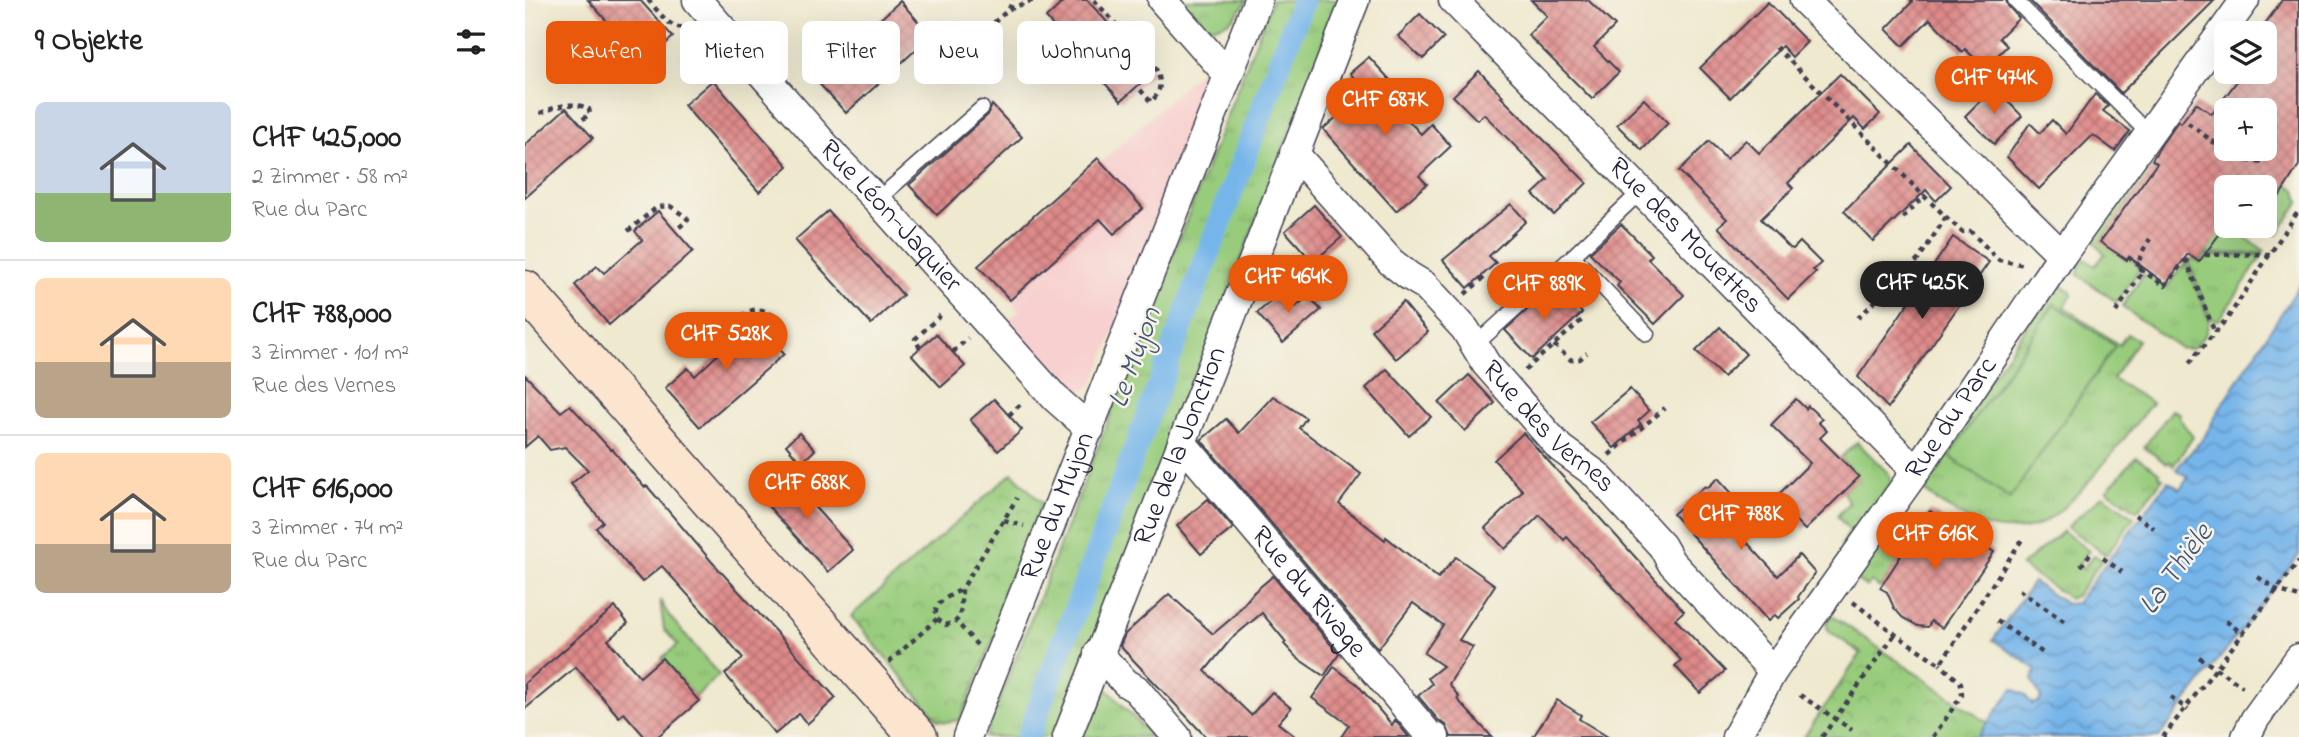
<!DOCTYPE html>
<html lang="de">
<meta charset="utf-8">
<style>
:root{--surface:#fff;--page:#f2f2f2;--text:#222;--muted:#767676;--line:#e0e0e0;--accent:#ea580c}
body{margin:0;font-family:"Indie Flower",sans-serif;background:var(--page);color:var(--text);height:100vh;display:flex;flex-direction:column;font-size:26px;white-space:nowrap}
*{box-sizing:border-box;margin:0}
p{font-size:23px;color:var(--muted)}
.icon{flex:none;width:38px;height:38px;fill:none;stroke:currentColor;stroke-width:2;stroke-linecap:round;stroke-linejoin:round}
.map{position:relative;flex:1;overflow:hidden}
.sheet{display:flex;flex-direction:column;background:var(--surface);width:525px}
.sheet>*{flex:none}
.guide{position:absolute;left:21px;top:21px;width:665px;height:63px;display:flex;gap:14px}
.buttons{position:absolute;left:1689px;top:21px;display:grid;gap:14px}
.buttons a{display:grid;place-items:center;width:63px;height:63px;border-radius:10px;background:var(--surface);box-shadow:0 7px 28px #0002;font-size:35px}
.price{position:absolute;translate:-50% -60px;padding:0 16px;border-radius:24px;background:var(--accent);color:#fff;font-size:23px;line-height:46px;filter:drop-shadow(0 2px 4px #0008)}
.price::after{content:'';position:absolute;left:50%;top:42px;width:21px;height:16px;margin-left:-10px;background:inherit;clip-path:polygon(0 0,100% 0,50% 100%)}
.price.current{background:#222;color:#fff}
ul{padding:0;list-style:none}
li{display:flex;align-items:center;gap:21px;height:175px;padding:0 35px}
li+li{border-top:2px solid var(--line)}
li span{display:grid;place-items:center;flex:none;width:196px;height:140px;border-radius:10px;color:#555}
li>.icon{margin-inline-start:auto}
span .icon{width:84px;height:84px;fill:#fffc;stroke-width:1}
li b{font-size:30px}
h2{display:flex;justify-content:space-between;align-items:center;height:84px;padding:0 35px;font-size:30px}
.pill{padding:0 24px;border-radius:10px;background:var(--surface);box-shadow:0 7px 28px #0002;font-size:24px;line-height:63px}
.pill.current{background:var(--accent);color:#fff}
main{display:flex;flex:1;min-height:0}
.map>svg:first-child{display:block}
.built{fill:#f7d0cf}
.grass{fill:url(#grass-tufts);stroke:#5d775c;stroke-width:2;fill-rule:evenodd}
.park{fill:url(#park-crowns);stroke:#5d775c;stroke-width:2}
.pitch{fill:#98cc7c;stroke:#5d775c;stroke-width:2}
.water{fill:url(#water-waves);stroke:#4c6c92;stroke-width:2}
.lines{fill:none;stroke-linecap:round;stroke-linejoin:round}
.canal{stroke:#76b5ea;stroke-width:24}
.building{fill:url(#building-cross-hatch);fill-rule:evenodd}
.lane-casing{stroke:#414051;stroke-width:17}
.street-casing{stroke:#414051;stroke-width:31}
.secondary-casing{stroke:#414051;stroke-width:41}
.path{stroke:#414051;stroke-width:4.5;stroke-dasharray:5 5;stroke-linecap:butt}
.lane{stroke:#fff;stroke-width:14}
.street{stroke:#fff;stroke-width:28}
.secondary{stroke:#fce5cf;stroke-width:38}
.labels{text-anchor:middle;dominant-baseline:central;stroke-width:5;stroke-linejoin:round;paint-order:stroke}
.street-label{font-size:28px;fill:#22223b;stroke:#f7f3e8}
.water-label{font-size:30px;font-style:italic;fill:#3f5578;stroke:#f7f3e8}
</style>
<main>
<section class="sheet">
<h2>9 Objekte<svg class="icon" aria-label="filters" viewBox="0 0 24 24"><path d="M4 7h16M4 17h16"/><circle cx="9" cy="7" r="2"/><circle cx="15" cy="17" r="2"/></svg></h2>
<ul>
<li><span style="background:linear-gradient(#c9d6e8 65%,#8fb573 0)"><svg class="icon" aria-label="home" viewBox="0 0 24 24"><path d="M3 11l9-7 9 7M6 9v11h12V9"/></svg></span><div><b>CHF 425,000</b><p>2 Zimmer · 58 m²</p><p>Rue du Parc</p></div></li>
<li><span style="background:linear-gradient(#ffd9b3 60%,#b9a48a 0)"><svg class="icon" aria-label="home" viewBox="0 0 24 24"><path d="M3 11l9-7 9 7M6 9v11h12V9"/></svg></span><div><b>CHF 788,000</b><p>3 Zimmer · 101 m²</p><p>Rue des Vernes</p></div></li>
<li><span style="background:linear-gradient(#ffd9b3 65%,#b9a48a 0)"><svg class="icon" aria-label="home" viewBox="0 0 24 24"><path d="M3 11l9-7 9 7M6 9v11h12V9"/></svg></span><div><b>CHF 616,000</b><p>3 Zimmer · 74 m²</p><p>Rue du Parc</p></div></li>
</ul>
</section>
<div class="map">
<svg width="1774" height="737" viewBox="0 0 1774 737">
<defs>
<pattern id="grass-tufts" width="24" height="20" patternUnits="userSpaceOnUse" patternTransform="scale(1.75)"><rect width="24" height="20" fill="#98cc7c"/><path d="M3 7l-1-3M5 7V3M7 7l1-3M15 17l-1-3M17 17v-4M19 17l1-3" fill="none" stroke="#83af6c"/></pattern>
<pattern id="park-crowns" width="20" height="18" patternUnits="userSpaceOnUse" patternTransform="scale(1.75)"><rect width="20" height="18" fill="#98cc7c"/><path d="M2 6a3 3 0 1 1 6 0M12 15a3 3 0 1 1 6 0" fill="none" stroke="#83af6c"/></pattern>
<pattern id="water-waves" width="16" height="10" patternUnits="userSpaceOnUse" patternTransform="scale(1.75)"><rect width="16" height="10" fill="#76b5ea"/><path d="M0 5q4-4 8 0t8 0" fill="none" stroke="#6093bf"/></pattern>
<pattern id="building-cross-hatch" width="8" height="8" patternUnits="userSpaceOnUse" patternTransform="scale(1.75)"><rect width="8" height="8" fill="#de8a89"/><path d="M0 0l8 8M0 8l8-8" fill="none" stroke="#b47071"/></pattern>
</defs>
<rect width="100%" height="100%" fill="#f7f3e8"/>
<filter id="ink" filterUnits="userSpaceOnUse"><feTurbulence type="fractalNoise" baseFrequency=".0143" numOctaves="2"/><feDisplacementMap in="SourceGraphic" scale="14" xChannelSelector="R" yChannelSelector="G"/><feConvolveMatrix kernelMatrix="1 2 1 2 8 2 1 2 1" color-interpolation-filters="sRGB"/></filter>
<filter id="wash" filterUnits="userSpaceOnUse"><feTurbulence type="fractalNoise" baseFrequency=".00686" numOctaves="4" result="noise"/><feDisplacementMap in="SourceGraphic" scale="28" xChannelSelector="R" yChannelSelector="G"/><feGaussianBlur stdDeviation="1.57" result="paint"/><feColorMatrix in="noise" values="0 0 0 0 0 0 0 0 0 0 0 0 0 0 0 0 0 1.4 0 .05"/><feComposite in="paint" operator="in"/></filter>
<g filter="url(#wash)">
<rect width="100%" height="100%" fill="#efe9cf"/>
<path class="built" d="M679,67l4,26 -115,292 -13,7 -15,-1 -61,-67 15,-13 -9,-11 90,-81 14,15 28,-26 -53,-34z"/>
<g class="grass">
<path d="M648,0h74c-11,19 -28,35 -51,21l4,-4 -9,-10 -7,5z"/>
<path d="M747,0h24l-276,737h-35z"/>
<path d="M787,0h29l-284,737h-23z"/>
<path d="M1618,168l122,83 -2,2 -58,1 11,-16 -73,-55 -42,58 25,19 2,-2 9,7 2,5 -22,32 -40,-28 3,-4 -2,-2 7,-9 10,7 10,-12 -10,-11 -1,-8z"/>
<path d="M1761,183l10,7 3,12 -21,32 -14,-8 1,-7z"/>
<path d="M1738,255l-44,65 -8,-1 -22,-56 4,-5 6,4 6,-6z"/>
<path d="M1661,263l23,58 -3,12 -10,13 -5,3 -11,-1 -56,-40 -1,-3 21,-31 22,14z"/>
<path d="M1531,285h4l11,6 1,4 -8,12 55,38 8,-11 11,6 -25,39 39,24c-25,31 -79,107 -114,122 -23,9 -54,4 -74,-8 -17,-10 -30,-15 -43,-31l8,-19 8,6 6,-9 -8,-7zM1529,304l61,42 -105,152 -61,-42z"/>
<path d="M1647,410l8,4 -1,4 14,19 -20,29 -4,-5 -2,3 -23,-17z"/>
<path d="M1332,442l31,31 4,8 -46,67 -5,-2 9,-15 -13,-15 12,-13 -6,-11 15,-15 -18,-19z"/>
<path d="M1611,457l24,16 -1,3 4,2 -25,33 -31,-21z"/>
<path d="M1578,495l31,22 -28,38 -39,-28z"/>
<path d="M1538,531l26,20 -11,14 4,4 12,-14 8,5 -26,36 -7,2 -48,-32z"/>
<path d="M1356,545l7,1 14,10 -22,32 -9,-6 -4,5 -9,-6v-3z"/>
<path d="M135,600l9,16 50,59 -24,22 -33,-39 16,-13 -14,-16z"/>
<path d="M580,689l4,2 43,46h-74l22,-47z"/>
</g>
<g class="park">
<path d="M487,473l30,30 -32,75 6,7 -56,135 -14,2 -8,-2 -87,-104z"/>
<path d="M1306,615l157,108 -11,14h-173l57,-84 -32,-22 -3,-7z"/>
</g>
<path class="pitch" d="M1529,304l61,42 -105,152 -61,-42z"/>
<path class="water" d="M1774,286v269l-140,182h-182l36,-48 11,5 8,10 7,-2 2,-4 -9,-18 4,-11 -43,-29 40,-58 33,22 10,-1 92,-122 12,8 8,-12 -12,-8 29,-33 12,-23z"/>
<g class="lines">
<path class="canal" d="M503,737l275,-737"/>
</g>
<g id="blocks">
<g class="building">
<path d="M63,0h52l33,37 -29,26z"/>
<path d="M540,0h22l66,72 -32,29 -75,-83z"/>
<path d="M1006,0h57l27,26 -21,21 25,25 -27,27 -64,-64 19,-19z"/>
<path d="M1385,0h96l2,6 11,12 -20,20 8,8 -22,22 -20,-19 -3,3 -32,-33 -27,27 -17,-17 26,-27z"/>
<path d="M1504,0h186l-94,93z"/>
<path d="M1757,0h17v165l-34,54v-32h-39v38l-27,37 -11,-8 -22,30 -37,-27 -2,3 -27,-18 57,-79 -5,-3 9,-15 17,-24 3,2 15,-20 16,11 32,-42h21v-48zM1701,110h39v39h-39z"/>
<path d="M375,1l31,35 -85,77 -32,-35 25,-22 4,5 35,-32 -4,-4z"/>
<path d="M1243,2l39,40 -15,15 -10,-11 -52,52 -30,-30z"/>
<path d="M895,14l24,24 -21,21 -25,-23z"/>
<path d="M844,57l34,37 -10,10 28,30 10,-10 20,22 -32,30 8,8 -31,27 -73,-82 42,-37 -15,-19z"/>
<path d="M954,71l24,25 -2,1 86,86 -33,32 -21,-21 15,-14 -64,-66 -7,6 -24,-24z"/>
<path d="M1315,74l40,40 -15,15 -11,-11 -66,65 5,5 -32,31 29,29 3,1 7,-7 21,21 -8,7 3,2 -28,27 -70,-72 9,-8 -48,-48 30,-30 17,18 20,-19 13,13z"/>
<path d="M188,80l75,86 -29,26 -75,-87z"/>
<path d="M1469,87l28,29 -28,28 -29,-28z"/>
<path d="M1570,94l13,12 -5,5 27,20 -15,20 -22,-16 -54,54 -32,-32 23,-34 10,10 12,-13 14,14z"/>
<path d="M1119,99l24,24 -26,27 -25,-25z"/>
<path d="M467,105l30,32 -85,78 -28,-30 79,-70z"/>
<path d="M41,108l27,30 -68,60v-53z"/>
<path d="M1386,145l40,41 -15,15 -10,-11 -53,51 -29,-30z"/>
<path d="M573,158l45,50 -29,26 -14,-15 -90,81 -32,-34z"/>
<path d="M986,204l15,17 -37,35 7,7 -28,25 -25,-28z"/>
<path d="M789,205l28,32 -29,25 -28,-31z"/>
<path d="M133,211l35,40 -84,74 -34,-40 22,-19 7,7 38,-33 -7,-9z"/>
<path d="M303,211l75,84 -32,29 -76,-84z"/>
<path d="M1096,224l31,31 -4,4 36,36 -29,29 -38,-38 3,-4 -30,-29z"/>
<path d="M1428,237l36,25 -101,146 -30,-31z"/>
<path d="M1031,284l26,29 -50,46 -27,-29z"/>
<path d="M758,291l12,16 14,-11 12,14 -38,33 -26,-30z"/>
<path d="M878,302l25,30 -32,27 -25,-29z"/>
<path d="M224,314l35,40 -84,73 -35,-39 23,-20 7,8 18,-17 20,-17 -7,-8z"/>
<path d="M1195,327l26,27 -23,23 -27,-26z"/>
<path d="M411,334l29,32 -24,21 -29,-32z"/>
<path d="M862,369l44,48 -22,19 -43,-48z"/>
<path d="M0,375l36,37 9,-7 41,45 1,-1 32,38 3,-1 65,76 124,136 -29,26 -8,-10 -24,20 -50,-60 18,-16 -28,-33 -53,-59 -20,16 -46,-54 7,-6 -32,-38 17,-14 -23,-23 -15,3 -12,-14 -13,11z"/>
<path d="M944,375l26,28 -30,28 -26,-28z"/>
<path d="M1105,389l19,22 -11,10 3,3 -27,24 -24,-26z"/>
<path d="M748,396l33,22 -7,10 62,46 -22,30 46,36 1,-3 52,41 18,-21 39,28 -36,55 14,7 -24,37 10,13 -2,2 35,38h-41l-5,-12 -7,-4 -21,-25 14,-12 -4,-6 15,-12 -19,-13 19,-28 -30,-22 -35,46 -177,-209 25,-21 13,14z"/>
<path d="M469,399l28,31 -24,21 -28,-31z"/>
<path d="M1271,399l10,10 2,-3 14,13 -4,3 9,9 -7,7 39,39 -54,53 -31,-31 36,-36 -39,-38z"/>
<path d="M274,433l16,17 -14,13 -15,-18z"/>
<path d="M998,433l161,178 -9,8 50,52 -25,22 -25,-27 6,-6 -114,-123 -3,3 -24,-25 -35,34 -20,-21 38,-37 -29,-31z"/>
<path d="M267,470l26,29 -6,5 41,46 -25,22 -67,-74z"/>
<path d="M1193,478l27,30 -12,11 2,2 -4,4 47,51 21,-21 16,18 -17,24 1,2 -21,19 -3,-3 -7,6 -95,-107 32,-28 2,2z"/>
<path d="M683,499l25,29 -32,26 -24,-28z"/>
<path d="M1405,511l64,41 -52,76 -11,-7 -3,6 -10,-1 -16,-9 -8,-9 -7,-16 -7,-4z"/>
<path d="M748,576l66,78 -15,22 -27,-18 -13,-14 2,-2 -24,-29 -31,26 -26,32 46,44 21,-23 19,16 -13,15 18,14h-90l-86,-91 5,-12 44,-40 44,40 20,-17 21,-25z"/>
<path d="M90,607l13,16 -20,17 32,37 22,-19 37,43 -42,36h-12l-21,-24 -5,4 -43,-50 -51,42v-26z"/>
<path d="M809,667l23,17 35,41 3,-5 14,17h-68l8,-12 -37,-27z"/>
<path d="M1032,700l24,15 -2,4 29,18h-75z"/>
</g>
</g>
</g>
<g filter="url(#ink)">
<use href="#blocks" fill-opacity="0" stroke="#414051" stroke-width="2"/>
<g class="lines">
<g class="lane-casing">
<g id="lane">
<path d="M1490,0l134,134"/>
<path d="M352,200l105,-92"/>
<path d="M1048,256l74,78"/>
<path d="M949,346l99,-90 67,-64"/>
</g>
</g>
<g class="street-casing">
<g id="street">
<path id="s1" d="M172,0l140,159 40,41 178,198 35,31"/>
<path d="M637,0l66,75"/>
<path id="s2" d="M928,0l463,471"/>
<path d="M1279,0l258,255"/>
<path id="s3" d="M769,153l97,109 18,14 15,9 41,44 21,35 74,84 37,27 65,71 9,16 102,109"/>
<path id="s4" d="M658,444l247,292 5,1"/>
<path d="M573,653l28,30 10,6 41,48"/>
<path id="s5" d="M442,737l291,-737"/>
<path id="s6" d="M542,737l288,-737"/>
<path id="s7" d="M1211,737l37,-66 143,-200 146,-216 183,-255"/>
<path d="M1721,737l9,-18 44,-61"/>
</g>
</g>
<g class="secondary-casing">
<path id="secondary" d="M0,290l393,447"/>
</g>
<g class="path">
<path d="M123,0c11,11 23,33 40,26"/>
<path d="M533,0l3,4"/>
<path d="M569,0l61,67c7,13 7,24 -4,35l-14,-16"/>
<path d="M484,9l25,-9"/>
<path d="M454,36l30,-27 4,-9"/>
<path d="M1251,47l148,149"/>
<path d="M15,113c17,-6 31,-13 49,-4l1,5 -11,8"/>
<path d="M1663,123c20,14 51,43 77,39"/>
<path d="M1378,218l21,-22 38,36 8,-1 29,29 26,5"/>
<path d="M103,231l29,-24 13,-1 16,11 2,3 -13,11"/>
<path d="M1680,255l65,-1"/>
<path d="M1603,257l11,8"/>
<path d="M1661,259l29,74"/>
<path d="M1615,269l25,17 24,-31"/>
<path d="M940,294l21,-18"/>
<path d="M1591,312l26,-39c-7,-12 1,-23 8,-34"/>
<path d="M1333,318l60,-58 28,-43"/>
<path d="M201,329c19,-17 32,-30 54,-7l-13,12"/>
<path d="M1029,345l17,15 9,-1 7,-6"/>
<path d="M395,348l-5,-9 29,-27"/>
<path d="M428,352l15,-14"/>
<path d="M1664,363l40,-47 70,-106"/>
<path d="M1000,370l57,-50"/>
<path d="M484,415l14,-13"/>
<path d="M1084,455l56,-47"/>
<path d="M1610,515l19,13"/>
<path d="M479,520l20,6"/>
<path d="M1578,558l19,14"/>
<path d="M1556,566l12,-16"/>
<path d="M1733,577l19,13 22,7"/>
<path d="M1494,590l49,34"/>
<path d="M1328,602l42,32 45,30 83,-126"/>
<path d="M412,619l9,6 10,-4"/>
<path d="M1472,621l49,34"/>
<path d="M1701,621l17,13"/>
<path d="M452,645l-21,-24 4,-5 2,-27 55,-91"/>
<path d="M1674,657l44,30"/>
<path d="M364,662l48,-43c-6,-17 12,-22 25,-30"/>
<path d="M1275,695l52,35"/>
<path d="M1646,697l17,13"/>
<path d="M1297,737l73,-103"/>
<path d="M1408,737l29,-42 -1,-12 -21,-19"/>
<path d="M1638,737l136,-176"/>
</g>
<use href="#lane" class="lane"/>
<use href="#street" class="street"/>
<use href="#secondary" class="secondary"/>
</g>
</g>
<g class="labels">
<g class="street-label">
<text stroke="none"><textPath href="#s1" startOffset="290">Rue Léon-Jaquier</textPath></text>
<text stroke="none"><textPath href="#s2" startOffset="331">Rue des Mouettes</textPath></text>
<text stroke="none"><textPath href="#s7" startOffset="385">Rue du Parc</textPath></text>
<text stroke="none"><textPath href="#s3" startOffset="376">Rue des Vernes</textPath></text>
<text stroke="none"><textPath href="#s6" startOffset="312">Rue de la Jonction</textPath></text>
<text stroke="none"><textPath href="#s5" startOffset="248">Rue du Mujon</textPath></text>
<text stroke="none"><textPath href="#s4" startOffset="194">Rue du Rivage</textPath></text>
</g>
<g class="water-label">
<text transform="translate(611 358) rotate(-70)">Le Mujon</text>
<text transform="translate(1652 570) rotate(-54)">La Thièle</text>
</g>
</g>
</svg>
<div class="buttons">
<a><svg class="icon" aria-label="layers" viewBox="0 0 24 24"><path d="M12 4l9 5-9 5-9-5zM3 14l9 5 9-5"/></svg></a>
<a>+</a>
<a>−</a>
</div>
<b class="price" style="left:1469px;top:116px">CHF 474K</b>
<b class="price" style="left:860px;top:138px">CHF 687K</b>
<b class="price" style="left:763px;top:315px">CHF 464K</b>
<b class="price current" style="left:1397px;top:321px">CHF 425K</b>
<b class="price" style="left:1019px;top:322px">CHF 889K</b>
<b class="price" style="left:201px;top:372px">CHF 528K</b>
<b class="price" style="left:282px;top:521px">CHF 688K</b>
<b class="price" style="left:1216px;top:552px">CHF 788K</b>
<b class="price" style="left:1410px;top:572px">CHF 616K</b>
<div class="guide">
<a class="pill current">Kaufen</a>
<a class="pill">Mieten</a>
<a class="pill">Filter</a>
<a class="pill">Neu</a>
<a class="pill">Wohnung</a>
</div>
</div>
</main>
